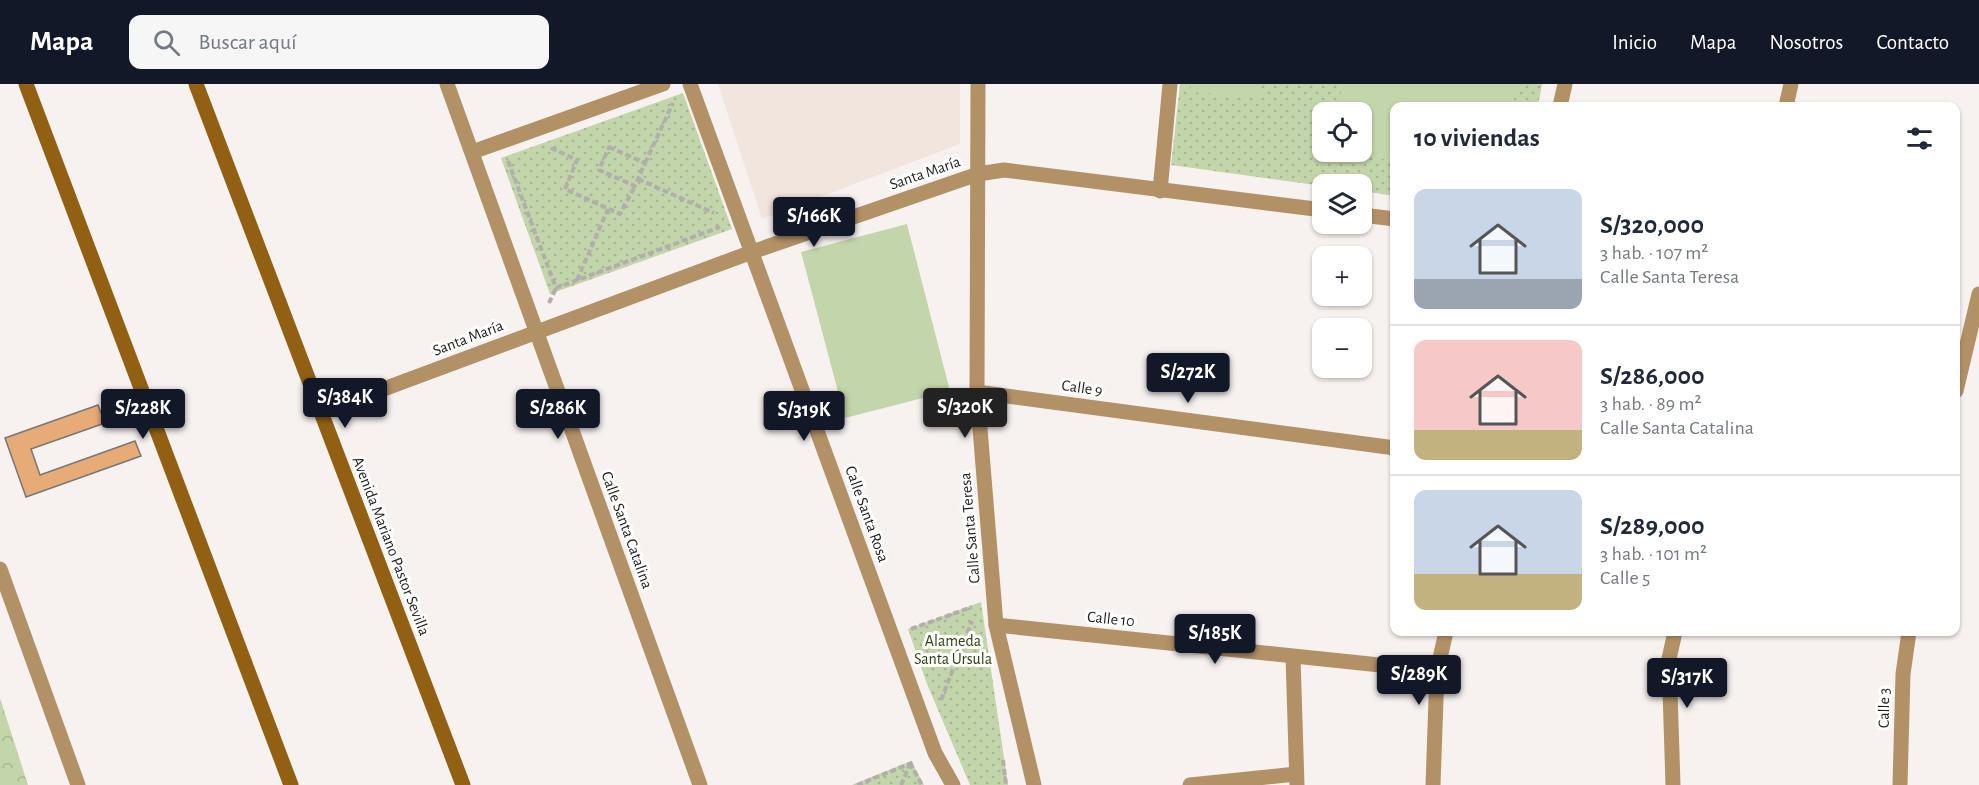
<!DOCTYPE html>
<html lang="es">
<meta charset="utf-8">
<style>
:root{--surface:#fff;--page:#f6f6f7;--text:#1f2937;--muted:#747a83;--line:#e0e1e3;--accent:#111827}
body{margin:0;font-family:"Alegreya Sans",sans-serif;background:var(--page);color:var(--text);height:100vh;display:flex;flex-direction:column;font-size:22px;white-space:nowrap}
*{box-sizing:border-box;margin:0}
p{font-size:20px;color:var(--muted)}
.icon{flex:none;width:33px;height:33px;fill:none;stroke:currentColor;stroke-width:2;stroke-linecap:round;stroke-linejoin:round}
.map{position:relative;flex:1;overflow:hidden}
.side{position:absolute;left:1390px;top:18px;width:570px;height:534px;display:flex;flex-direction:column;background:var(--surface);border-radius:12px;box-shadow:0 2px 4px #0004}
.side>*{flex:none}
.controls{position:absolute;left:1312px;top:18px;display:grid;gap:12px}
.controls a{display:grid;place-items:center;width:60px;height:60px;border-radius:12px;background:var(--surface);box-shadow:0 2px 4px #0004;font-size:30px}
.price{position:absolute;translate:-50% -51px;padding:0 14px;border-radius:6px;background:var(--accent);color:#fff;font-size:20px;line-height:39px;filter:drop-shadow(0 2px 3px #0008)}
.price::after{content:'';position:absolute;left:50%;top:36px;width:18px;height:14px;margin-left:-9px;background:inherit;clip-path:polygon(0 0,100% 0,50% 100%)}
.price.on{background:#222;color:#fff}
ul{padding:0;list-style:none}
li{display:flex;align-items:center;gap:18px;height:150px;padding:0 24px}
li+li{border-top:2px solid var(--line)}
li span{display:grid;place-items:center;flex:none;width:168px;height:120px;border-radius:12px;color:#555}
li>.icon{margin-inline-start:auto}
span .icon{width:72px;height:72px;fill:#fffc;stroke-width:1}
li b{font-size:26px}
h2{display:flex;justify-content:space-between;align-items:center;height:72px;padding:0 24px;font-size:26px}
header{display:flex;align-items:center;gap:36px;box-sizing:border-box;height:84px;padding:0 30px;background:var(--accent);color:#fff}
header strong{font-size:28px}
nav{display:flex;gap:33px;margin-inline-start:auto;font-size:21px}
.search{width:420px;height:54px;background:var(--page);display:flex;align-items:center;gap:15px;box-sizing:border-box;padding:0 21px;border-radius:12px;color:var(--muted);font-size:22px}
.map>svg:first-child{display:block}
.built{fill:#f1e5de}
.grass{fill:url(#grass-dots);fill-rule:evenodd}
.forest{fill:url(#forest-crowns)}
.pitch{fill:#c3d5aa}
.building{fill:#e6ab77;stroke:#797673;stroke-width:1.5}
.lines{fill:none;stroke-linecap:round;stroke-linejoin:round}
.path{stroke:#b2aeac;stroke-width:4;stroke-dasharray:6 3;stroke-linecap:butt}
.lane{stroke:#b39167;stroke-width:15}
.street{stroke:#b39167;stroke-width:15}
.secondary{stroke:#916013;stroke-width:15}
.labels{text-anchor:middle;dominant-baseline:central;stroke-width:6;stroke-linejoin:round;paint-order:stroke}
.street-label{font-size:16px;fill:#1f1d1c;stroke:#fff}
.park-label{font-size:16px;fill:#2f410f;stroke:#fff}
</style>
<header>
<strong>Mapa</strong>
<div class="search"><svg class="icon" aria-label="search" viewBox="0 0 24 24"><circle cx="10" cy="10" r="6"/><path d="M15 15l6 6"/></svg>Buscar aquí</div>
<nav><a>Inicio</a><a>Mapa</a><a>Nosotros</a><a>Contacto</a></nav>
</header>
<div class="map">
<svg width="1979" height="701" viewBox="0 0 1979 701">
<defs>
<pattern id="grass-dots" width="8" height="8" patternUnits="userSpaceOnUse" patternTransform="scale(1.5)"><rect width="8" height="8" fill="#c3d5aa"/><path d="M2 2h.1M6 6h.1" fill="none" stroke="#a7b692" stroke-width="1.8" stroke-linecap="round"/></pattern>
<pattern id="forest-crowns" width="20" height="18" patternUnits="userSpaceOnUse" patternTransform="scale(1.5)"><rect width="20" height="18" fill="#c3d5aa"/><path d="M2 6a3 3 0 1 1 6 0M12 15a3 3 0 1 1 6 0" fill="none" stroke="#a7b692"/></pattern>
</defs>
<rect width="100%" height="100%" fill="#f7f2f0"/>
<path class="built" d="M718,0h242v60l-198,75z"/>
<g class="grass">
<path d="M1180,0h362l-4,22h-143v90l-33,-5v-7l-39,2 -152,-21zM1323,28h39v40h-39z"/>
<path d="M683,9l49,136 -182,65 -49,-136z"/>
<path d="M981,518l27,183h-38l-43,-101 -19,-55z"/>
<path d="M911,677l13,24h-72z"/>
</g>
<path class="forest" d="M0,614l28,87h-28z"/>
<g class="pitch">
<path d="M1191,0h70l-2,14 -69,-6z"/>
<path d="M1343,0h174l-4,22h-118v55l-49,-9h16v-40h-25z"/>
<path d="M907,140l43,167 -105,27 -44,-166z"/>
</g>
<path class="building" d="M98,321l7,18 -74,26 9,26 95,-34 6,15 -115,41 -21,-59z"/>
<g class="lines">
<g class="path">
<path d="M609,63l36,16 -10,23 -36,-16z"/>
<path d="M551,64l26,12 -12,29 55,25 15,-28"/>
<path d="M508,77l48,127 164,-61"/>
<path d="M645,79l28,-60"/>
<path d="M638,95l76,34"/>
<path d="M577,196l31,-71"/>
<path d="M549,219l7,-15"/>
<path d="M911,545l61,-22"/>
<path d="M964,559l16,4"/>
<path d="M941,616l31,-79"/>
<path d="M1003,676l3,25"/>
<path d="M910,679l12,22"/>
<path d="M857,701l57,-23"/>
<path d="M901,701l9,-21"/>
</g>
<g class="lane">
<path d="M0,485l78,216"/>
<path d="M1293,573l4,128"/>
<path d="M1190,701l106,-11"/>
</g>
<g class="street">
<path d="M447,0l253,701"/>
<path d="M690,0l245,669 18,32"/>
<path d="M978,0l-1,308 17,208 2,25 38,160"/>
<path d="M1560,22l5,-22"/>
<path d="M1786,22l5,-22"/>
<path d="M472,68l191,-68"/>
<path d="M1160,107l10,-107"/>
<path d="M1362,131l33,4"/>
<path d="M1956,307l23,-97"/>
<path d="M977,308l418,56"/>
<path d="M322,328l430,-160 226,-78 26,-4 319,40"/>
<path d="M996,541l441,46"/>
<path d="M1433,701l4,-114 9,-39"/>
<path d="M1673,701l-4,-126 6,-27"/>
<path d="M1900,701l3,-111 6,-42"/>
</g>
<g class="secondary">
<path d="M26,0l265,701"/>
<path d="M196,0l267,701"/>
</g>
</g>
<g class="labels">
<g class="street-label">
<text transform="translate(925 89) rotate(-19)">Santa María</text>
<text transform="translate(468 254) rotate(-21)">Santa María</text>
<text transform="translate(1082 304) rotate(8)">Calle 9</text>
<text transform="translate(867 430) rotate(70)">Calle Santa Rosa</text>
<text transform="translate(970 444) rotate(-95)">Calle Santa Teresa</text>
<text transform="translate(627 446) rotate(70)">Calle Santa Catalina</text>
<text transform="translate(391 462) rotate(69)">Avenida Mariano Pastor Sevilla</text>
<text transform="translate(1111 535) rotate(6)">Calle 10</text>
<text transform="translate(1884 624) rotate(-89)">Calle 3</text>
</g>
<g class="park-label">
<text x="953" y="557">Alameda<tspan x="953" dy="18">Santa Úrsula</tspan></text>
</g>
</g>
</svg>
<div class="controls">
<a><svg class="icon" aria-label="locate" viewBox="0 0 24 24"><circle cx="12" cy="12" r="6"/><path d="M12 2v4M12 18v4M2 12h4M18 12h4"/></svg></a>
<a><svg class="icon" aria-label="layers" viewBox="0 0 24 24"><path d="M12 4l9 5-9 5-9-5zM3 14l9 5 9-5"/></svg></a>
<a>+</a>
<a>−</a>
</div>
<b class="price" style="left:814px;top:164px">S/166K</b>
<b class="price" style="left:1188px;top:320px">S/272K</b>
<b class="price" style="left:345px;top:345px">S/384K</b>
<b class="price on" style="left:965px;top:355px">S/320K</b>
<b class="price" style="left:143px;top:356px">S/228K</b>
<b class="price" style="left:558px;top:356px">S/286K</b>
<b class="price" style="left:804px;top:358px">S/319K</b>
<b class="price" style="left:1215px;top:581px">S/185K</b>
<b class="price" style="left:1419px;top:622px">S/289K</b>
<b class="price" style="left:1687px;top:625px">S/317K</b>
<section class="side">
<h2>10 viviendas<svg class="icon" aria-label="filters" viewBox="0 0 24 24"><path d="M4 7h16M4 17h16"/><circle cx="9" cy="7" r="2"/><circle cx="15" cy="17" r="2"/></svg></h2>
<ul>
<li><span style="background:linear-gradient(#c9d6e8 75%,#9aa5b1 0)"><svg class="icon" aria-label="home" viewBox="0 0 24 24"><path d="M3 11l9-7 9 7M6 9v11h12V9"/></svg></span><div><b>S/320,000</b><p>3 hab. · 107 m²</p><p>Calle Santa Teresa</p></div></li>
<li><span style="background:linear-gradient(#f6c9c9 75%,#c2b280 0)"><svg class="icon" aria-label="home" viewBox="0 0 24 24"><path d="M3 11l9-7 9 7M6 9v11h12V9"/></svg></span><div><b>S/286,000</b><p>3 hab. · 89 m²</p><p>Calle Santa Catalina</p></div></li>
<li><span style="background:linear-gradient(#c9d6e8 70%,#c2b280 0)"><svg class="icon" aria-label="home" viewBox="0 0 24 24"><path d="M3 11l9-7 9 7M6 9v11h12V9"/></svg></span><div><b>S/289,000</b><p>3 hab. · 101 m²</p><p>Calle 5</p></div></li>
</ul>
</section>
</div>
